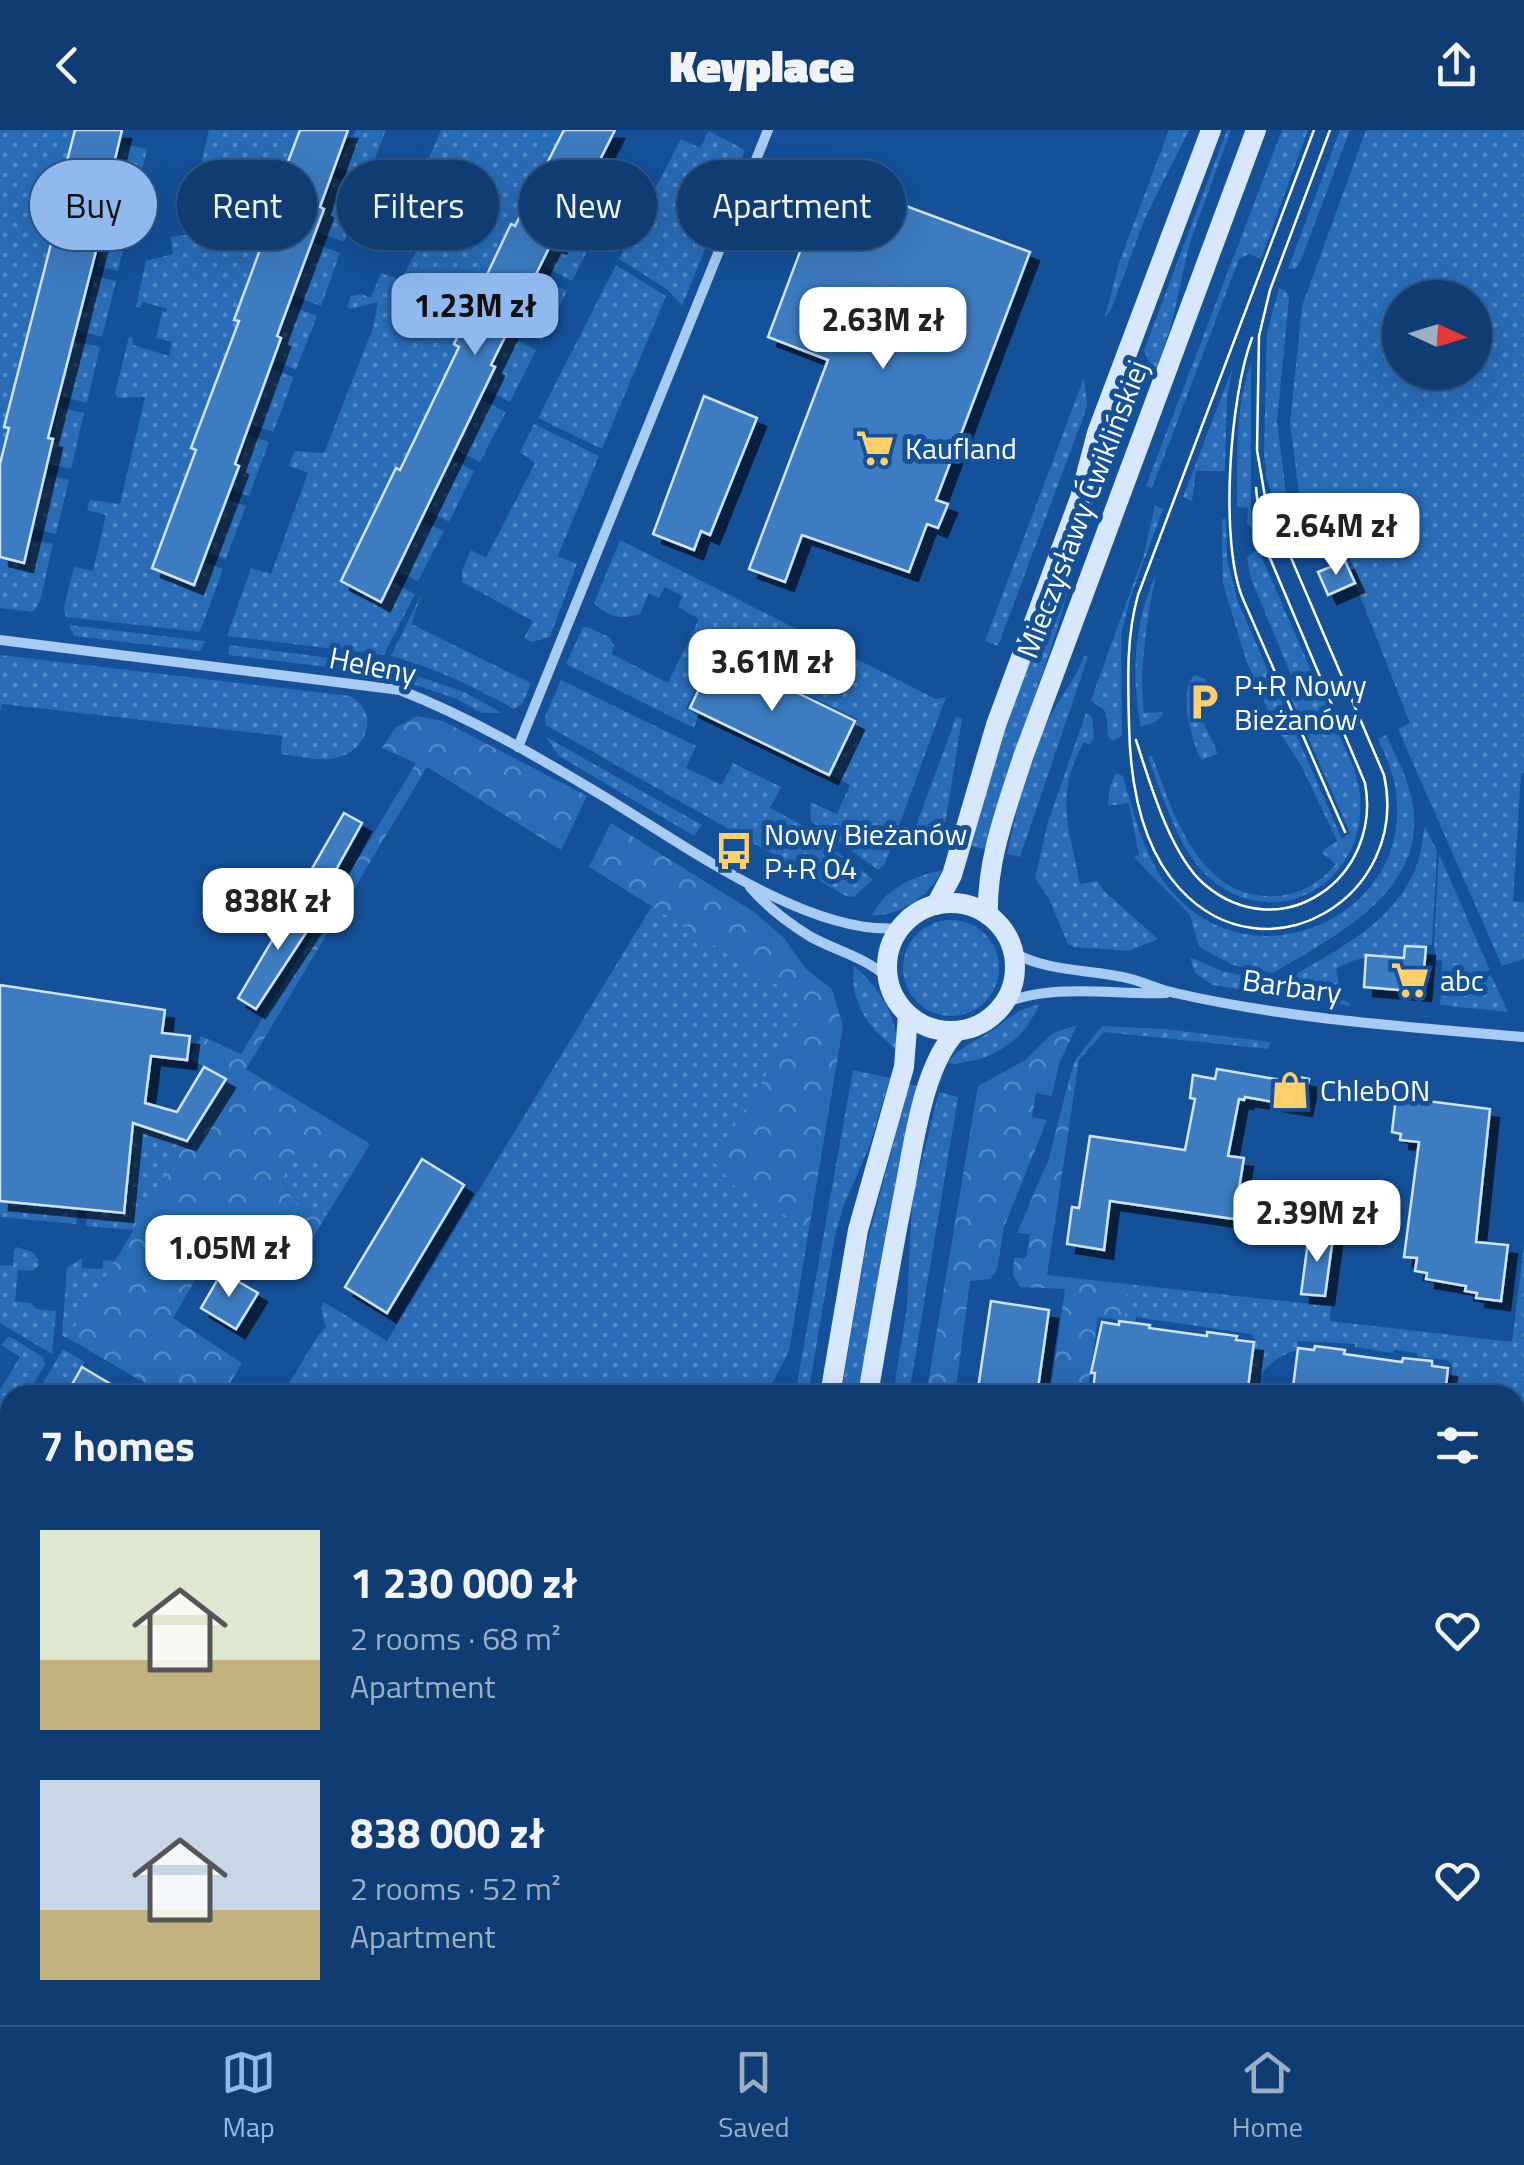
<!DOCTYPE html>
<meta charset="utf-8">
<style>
:root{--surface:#0f3d73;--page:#1d487b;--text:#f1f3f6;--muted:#9baec4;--line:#2f5685;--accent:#90b9f0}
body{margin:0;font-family:"Titillium Web",sans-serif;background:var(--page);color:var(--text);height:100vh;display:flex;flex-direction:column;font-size:38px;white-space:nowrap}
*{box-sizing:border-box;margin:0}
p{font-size:32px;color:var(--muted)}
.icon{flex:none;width:55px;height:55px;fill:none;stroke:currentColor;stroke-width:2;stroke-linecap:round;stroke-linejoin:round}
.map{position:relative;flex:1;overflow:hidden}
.details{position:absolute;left:0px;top:1255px;width:1525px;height:640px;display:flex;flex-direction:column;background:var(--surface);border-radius:30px 30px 0 0;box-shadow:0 10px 40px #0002,0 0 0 2px var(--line)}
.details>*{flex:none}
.banner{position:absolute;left:30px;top:30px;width:1000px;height:90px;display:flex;gap:20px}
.needle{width:65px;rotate:94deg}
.tools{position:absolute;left:1382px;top:150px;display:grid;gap:20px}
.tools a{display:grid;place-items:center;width:110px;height:110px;border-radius:50%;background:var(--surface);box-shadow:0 10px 40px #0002,0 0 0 2px var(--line);font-size:50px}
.price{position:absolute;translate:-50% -85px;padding:0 22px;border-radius:20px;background:#fff;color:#222;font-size:32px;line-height:65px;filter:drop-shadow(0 2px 5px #0008)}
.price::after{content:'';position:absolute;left:50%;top:60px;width:30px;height:22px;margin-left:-15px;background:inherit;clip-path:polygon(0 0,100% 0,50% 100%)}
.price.current{background:var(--accent);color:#111}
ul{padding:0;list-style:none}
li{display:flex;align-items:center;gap:30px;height:250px;padding:0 40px}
li span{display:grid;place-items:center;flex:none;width:280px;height:200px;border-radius:0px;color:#555}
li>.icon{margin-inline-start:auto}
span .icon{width:120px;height:120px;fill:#fffc;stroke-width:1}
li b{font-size:42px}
h2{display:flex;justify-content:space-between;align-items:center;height:120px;padding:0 40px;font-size:42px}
.chip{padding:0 35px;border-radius:45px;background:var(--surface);box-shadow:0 10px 40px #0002,0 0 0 2px var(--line);font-size:35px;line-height:90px}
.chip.current{background:var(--accent);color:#111}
header{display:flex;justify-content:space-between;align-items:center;height:130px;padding:0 40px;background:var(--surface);font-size:45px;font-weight:800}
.dock{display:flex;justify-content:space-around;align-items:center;height:140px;border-top:2px solid var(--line);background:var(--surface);font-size:28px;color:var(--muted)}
.dock a{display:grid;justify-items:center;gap:5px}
.dock .current{color:var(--accent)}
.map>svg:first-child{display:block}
.grass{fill:url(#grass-dots);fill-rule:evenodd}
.forest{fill:url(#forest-crowns)}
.building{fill:#3d7bc1;stroke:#d0e5fd;stroke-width:2.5;filter:url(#shadow)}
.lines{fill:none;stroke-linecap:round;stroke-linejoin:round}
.street{stroke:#a8cbf3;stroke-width:10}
.secondary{stroke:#d7e8fc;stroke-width:20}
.tram{stroke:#fff;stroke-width:2.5}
.labels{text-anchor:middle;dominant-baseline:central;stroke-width:10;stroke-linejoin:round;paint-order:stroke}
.poi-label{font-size:30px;fill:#fff;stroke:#145199;text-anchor:start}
.street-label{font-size:30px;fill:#fff;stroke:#145199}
</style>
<header><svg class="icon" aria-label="back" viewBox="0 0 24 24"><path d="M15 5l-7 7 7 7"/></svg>Keyplace<svg class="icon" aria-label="share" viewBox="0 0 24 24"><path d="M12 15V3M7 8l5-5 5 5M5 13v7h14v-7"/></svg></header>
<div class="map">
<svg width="1524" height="1895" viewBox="0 0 1524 1895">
<defs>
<pattern id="grass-dots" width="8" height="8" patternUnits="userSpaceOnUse" patternTransform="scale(2.5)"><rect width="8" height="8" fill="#286cb7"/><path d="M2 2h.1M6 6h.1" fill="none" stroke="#5389c5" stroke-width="1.8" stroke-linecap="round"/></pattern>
<pattern id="forest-crowns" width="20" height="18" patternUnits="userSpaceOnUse" patternTransform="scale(2.5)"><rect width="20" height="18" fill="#286cb7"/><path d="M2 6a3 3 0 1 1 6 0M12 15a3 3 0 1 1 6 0" fill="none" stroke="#5389c5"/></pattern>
<filter id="shadow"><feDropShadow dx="9" dy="9" stdDeviation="0" flood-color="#0009"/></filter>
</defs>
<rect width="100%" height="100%" fill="#145199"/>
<g class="grass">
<path d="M0,0h75l-9,34 5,2 -32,132h-4l-31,129 5,1 -9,36z"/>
<path d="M209,0h91l-22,61 3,2 -46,127 4,1 -48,126 5,3 -44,118 42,17 9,-23 20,7 -23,63 -134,-15 -2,-9 10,-41 19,4 13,-56 -19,-5 3,-10 30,4 25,-107 -27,1 -3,-4 14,-58 4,2v7l36,11 3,-14 -16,-4 6,-27 4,1 1,-3 -24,-7 -3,6 -4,-1 10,-46 27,-7 -2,-17 14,-2z"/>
<path d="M356,0h30l-19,49 -30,-12z"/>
<path d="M441,0h123l-49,96 -5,-1 -56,118 5,4 -58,123 -5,-2 -55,112 40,21 10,-19 24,12 -31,61 -157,-19 24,-68 20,6 37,-101 -19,-7 5,-15 30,2 49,-125 5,-26 -27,7 -4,-2 4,-11 10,-2 10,4 10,-25 20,7 20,-38 -13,-11 -28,-11 12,-34 7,-3 17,5z"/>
<path d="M1169,0h20l-44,88 -33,89 -7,10 14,-54z"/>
<path d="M1227,0h4l-41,112 -19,84 -14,42 -4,1 -9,-18z"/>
<path d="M1282,0h26l-47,129 -12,-5 -10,5 -87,229 -6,-2z"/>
<path d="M1340,0h10l-49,130 -6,9h-7z"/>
<path d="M1366,0h158v643l-3,1 -8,127 11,1v57l-22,7 -104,-237 12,-6 -55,-140 5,-1 -15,-35 -5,1 -16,-39 -22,8 -12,-94 12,-117zM1400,168h75v74h-75z"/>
<path d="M709,1l36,19 -63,156 -14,-16 -49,-31 62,-120 19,9z"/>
<path d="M120,14l27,5 -13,56 -22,-5z"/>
<path d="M603,28l25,12 -26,51 -25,-13z"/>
<path d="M333,47l31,12 -20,53 -27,-10z"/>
<path d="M110,81l21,5 -13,55 -21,-5z"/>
<path d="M573,87l25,13 -26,51 -29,-15 11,-22 5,2z"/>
<path d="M314,113l26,10 -19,53 -27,-10z"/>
<path d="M616,135l50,31 -64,153 -64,-31z"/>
<path d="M95,146l21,5 -14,56 -26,-7 5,-19h5z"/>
<path d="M537,146l30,15 -25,50 -30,-15z"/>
<path d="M1279,158l7,3 3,8 -12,122 12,96 -8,3 -14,-40 -3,-27 3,-120z"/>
<path d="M291,176l26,10 -21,54 -21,-9 9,-24 -4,-2z"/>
<path d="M507,205l29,15 -26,52 -25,-13z"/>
<path d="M73,211l27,6 -13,56 -26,-7z"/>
<path d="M1251,233v147l3,21 -7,-7 1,-16 -11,-1c1,-48 -3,-99 14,-144z"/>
<path d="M1233,237l-6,30 -2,74h-29l-4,30 -9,-4z"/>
<path d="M271,239l23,8 -21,55 -22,-8z"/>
<path d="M1084,248l3,29 -89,239 -13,-5z"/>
<path d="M1129,260v14l-41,112 -30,111 -51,152 -19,71 -20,-5 8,-34 83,-236z"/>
<path d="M480,269l26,13 -26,50 -25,-13z"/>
<path d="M59,277l25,6 -13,56 -22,-5z"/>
<path d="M534,294l65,32 -41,100 19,8 -27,73 -18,5 -8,-4 9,-17 -71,-39v-12l9,-20 15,8 49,-95 -15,-11z"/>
<path d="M248,305l21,7 -20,54 -17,-6z"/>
<path d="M450,328l24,13 -25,51 -21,-11 12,-22 -5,-3z"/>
<path d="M47,345l22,5 -13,54 -22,-5z"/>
<path d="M228,370l18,6 -20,53 -17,-6z"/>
<path d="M1155,376l8,3 -33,90 -9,36 1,101 -10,5 -4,-5 -2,-24 -15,-12 53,-146z"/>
<path d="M1222,389h4l1,41 11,42 104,237 8,-6 -59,-135 8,-4 -49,-118 -3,-19 11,-8 95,217c37,101 -71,181 -148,108 -27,-26 -44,-82 -57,-117l4,-1c22,59 47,144 124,140 24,-1 45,-14 60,-32l-14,-11 1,-3 14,-9 -36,-76 -27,-41 -28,-64 -23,-77z"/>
<path d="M423,392l21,9 -26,50 -20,-10z"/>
<path d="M29,409l24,5 -13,57 -7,11 -33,-4v-51z"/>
<path d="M620,410l316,159 10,-2 -61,167 -7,6 -67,-49 -1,-19 27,12 13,-29 -19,-10 27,-56 -143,-68 -29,57 12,8 -4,12 -128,-64 17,-37h4l22,10 5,8 -2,9 56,29 31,-64 -21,-12 5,-11 -18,-9 -6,11 -10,-5 -9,21c-20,6 -32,3 -46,-11z"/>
<path d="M1156,444c-9,47 -17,91 -12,139l19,-1c-2,10 -13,11 -22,15 -10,-52 -7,-105 15,-153z"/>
<path d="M422,463l-11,31 120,59 -8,20 -9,6c-40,-22 -79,-41 -123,-53z"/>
<path d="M69,495l136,16 -5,10 -126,-15z"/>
<path d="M229,515l156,20 79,27 38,21h-20l-25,-14 -73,-25 -155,-19z"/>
<path d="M0,525l350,41c31,17 17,55 -14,62 -17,4 -38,-2 -55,-4l1,-18 -280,-32 -2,9z"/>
<path d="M1084,526l4,1 -68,200 -13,-3c9,-40 18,-85 35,-122 12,-27 32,-49 42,-76z"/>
<path d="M1195,545l11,4 -1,5 -16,7 29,63 -16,6c-10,-15 -25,-72 -7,-85z"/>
<path d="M561,550l135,66 -10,22 36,17 11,-22 48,24 -11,21 30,16 73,55 -19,18 -8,-1 -300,-171 -1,-8z"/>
<path d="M1086,583l6,4 2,21 -5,7 -5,-3c-30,53 -15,85 -4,142l17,-3 6,9 55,49 -30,12 -54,-4 -6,-3 -20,-47 -13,-19 13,-56z"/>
<path d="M956,587l6,2 -19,118 -28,-8z"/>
<path d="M1386,605c8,18 19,37 24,57 26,95 -72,142 -137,181l-40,-8 -34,-18 -9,-32 -56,-58 5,-2 -10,-52 -21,3 2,-20 6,-13 7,3c11,37 21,81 46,112 84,104 254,25 225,-107 -3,-14 -10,-29 -16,-42z"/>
<path d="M546,607l156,88 -8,11 -135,-80z"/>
<path d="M1425,697l12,24 -5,94 -27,1 -1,12c-30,-2 -43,-3 -68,11l3,15 -2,5 -46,-12c49,-29 104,-55 126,-112 4,-12 5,-25 8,-38z"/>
<path d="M1439,724l51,116 -49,18 1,-27 -6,-1 -2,-15z"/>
<path d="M943,740c-17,28 -38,43 -71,46 13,-28 41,-40 71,-46z"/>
<path d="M652,776l158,99 -97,156 23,25 73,43 -20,122 -23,44h-484l37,-61 7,-6 -5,-20 3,-6 63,39z"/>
<circle cx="951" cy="838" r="48"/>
<path d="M1190,827l32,14 95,20 33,12v3l-138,-21 -17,-12z"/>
<path d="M854,836c25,21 44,50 43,84 -28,-21 -48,-48 -43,-84z"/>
<path d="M1491,845l17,37 -68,-7 1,-11z"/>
<path d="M1039,875c-17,39 -50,58 -92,59 11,-17 28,-22 44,-33 18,-11 26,-23 48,-26z"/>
<path d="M1102,896l63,3 106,13 -3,7 -164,-17 -25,28 -3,20 -5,-8 5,-13z"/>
<path d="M853,940l37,8 -20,67 -27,62 -8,28 -27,160h-13z"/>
<path d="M909,954l12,4 -34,135 -28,172h-18l24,-144z"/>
<path d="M939,962l19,5 -49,298h-16l14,-88 5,-108z"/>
<path d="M0,976l108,10 79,25 -53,89 -48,-4 2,-16 36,3 6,-62 -130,-13z"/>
<path d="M294,1024l58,20 -26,42 -29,-10 -15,-26z"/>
<path d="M0,1071l78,8 -2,15 -76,-7z"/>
<path d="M1524,1115v219l-9,-2v-67h-64l1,-30 -5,-5 -29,-3 -1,-4 -23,-3 -1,3 -38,-6v-3l-57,-3 -2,9c-22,7 -39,22 -42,45h-6l7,-55 -4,-6 -115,-17 -1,5 -11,-2 3,-36 204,22 -1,15 182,21z"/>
<path d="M17,1117l15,5 7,8 -1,7 -6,4 -14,-1 -3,31 16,2 5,6 20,2 -4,43 -52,-31v-58l13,1 1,-16z"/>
<path d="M82,1128v10l20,1 1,-9 12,1 -47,77 -6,-2 5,-68z"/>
<path d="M9,1206l34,21 2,8 -18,30h-17v28l-9,5 -1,-38 20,-33 -19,-12z"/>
<path d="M63,1219l22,13 -19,33h-30z"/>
<path d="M1515,1579l9,15v147l-9,-1z"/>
</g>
<g class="forest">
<path d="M417,586l26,5 144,75 -26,54 -134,-83 -181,302 124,75 -18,30 -58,-20 -12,27 15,25 29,10 -38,63 -68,-41 -47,80 69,45 -19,32h-58l-97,-57 157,-259 -36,-21 12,-22 40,18 175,-291 -34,-15 13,-20z"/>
<path d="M611,693l143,89 30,26 22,31 26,20 11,37 -34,203 -74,-43 -22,-25 96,-156 -220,-138z"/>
<path d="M1077,895l-18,39 -7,32 -16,-3 -4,24 15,3 -43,107 -7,43 -7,9 -20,2 -15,114h-29l52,-309 46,-25 29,-28z"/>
<path d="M1071,942l5,8 -29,195 80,9 -3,36 -26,-3 -11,78h-37l15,-106 -45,-2 -7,-12 1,-17h12l4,-24 -13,-1 32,-75z"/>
</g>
<g class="building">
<path d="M75,0h47l-11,46 4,1 -67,261 5,1 -29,124 -24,-6v-93l9,-36 -5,-1 67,-261 -5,-1z"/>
<path d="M300,0h48l-28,77 4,2 -47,127 4,2 -46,126 4,2 -45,119 -42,-17 44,-118 -5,-2 48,-127 -5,-1 47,-127 -4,-2z"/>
<path d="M564,0h51l-58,115 -5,-3 -61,123 4,2 -114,235 -40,-21 55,-113 4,2 59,-123 -5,-3 57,-120 4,2z"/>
<path d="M828,47l202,75 -94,248 12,4 -10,24 -11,-4 -18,48 -107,-37 -17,47 -36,-13 79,-209 -60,-23z"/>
<path d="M704,266l53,22 -47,117 -9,-4 -7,19 -41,-16z"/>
<path d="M1345,431l10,22 -27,12 -10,-23z"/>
<path d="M716,523l139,68 -26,54 -139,-67z"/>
<path d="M344,683l18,10 -45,81 -19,-11z"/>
<path d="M296,770l23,13 -63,96 -18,-11z"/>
<path d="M1405,816l21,1 -4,45 -58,-5 2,-32 38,3z"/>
<path d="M0,855l165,25 -3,23 28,3 -3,24 -36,-4 -6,47 32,9 27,-45 22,12 -39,62 -54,-18 -9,90 -124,-12z"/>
<path d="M1217,939l64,11 2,-6 26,5 -6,28 -58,-10 -1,3 -5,-1 -11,57 16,2 -10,61 -124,-18 -6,49 -37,-6 5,-37 7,1 11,-72 95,14 10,-51 -5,-1 3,-23 22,4z"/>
<path d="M1396,967l94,12 -14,133 32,3 -7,56 -25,-3 1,-5 -12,-2 1,-5 -40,-7 1,-6 -12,-2 2,-13 -13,-1 15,-115 -19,-2 1,-6 -9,-2z"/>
<path d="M422,1029l42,26 -77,128 -42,-26z"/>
<path d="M1309,1104l24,3 -8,59 -24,-2z"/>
<path d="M222,1142l36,21 -22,36 -35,-21z"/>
<path d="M991,1171l58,9 -12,85h-60z"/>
<path d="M1119,1191l31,4 -1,3 58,8v-4l30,4 -1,4 18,2 -7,53h-137l-17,-4 2,-18h-4l11,-51 17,3z"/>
<path d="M1315,1216l30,4 -1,4 58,8 1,-4 29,3v5l16,2 -3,27h-153l6,-47 16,2z"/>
<path d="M82,1237l47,28h-63z"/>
</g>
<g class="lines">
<g class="street">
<path d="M0,510l400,50c71,28 138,67 203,106 77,46 206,141 297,132"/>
<path d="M518,617l250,-617"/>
<path d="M750,757c17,20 38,36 61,50 26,14 53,20 76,40"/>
<path d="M1013,822c35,21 80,17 118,27 15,4 29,11 44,14 113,26 233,34 349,44"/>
<path d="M1004,873c50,-20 109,-8 162,-10"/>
<path d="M144,1895v-10"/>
<path d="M1049,1895v-10"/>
</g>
<g class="secondary">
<circle cx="951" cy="837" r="64"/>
<path d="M936,775l16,-30 44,-150 84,-227 17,-65 114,-303"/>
<path d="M988,785c-2,-54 19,-108 35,-158l233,-627"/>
<path d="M830,1265l28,-165 46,-163 4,-52"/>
<path d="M868,1265c11,-66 22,-132 35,-197 10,-48 19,-132 54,-167"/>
<path d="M0,1609l10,11"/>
<path d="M610,1885l47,10"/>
<path d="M727,1895l2,-10"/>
<path d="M765,1895l2,-10"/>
</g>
<g class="tram">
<path d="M1314,0l-176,465c-12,43 -10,85 -9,129 1,56 11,122 51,165 87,94 231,8 204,-114l-119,-278 -8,-47 2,-114 11,-46 60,-160"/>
<path d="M1252,208c-22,58 -33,204 -9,261l102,233"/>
<path d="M1136,610c14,43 34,114 68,144 77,66 179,-6 161,-101l-104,-246 -5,-49"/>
</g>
</g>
<defs>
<g id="supermarket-bare" transform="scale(3)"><path d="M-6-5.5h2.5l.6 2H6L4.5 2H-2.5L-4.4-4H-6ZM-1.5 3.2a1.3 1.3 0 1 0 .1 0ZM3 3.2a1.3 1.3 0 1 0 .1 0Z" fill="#ffd06a" stroke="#145199" stroke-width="2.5" paint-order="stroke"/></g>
<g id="parking-bare" transform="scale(3)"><path d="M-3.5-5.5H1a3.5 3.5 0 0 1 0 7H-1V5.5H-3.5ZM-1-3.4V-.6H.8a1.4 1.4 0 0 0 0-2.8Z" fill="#ffd06a" stroke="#145199" stroke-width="2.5" paint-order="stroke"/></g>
<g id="bus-bare" transform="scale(3)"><path d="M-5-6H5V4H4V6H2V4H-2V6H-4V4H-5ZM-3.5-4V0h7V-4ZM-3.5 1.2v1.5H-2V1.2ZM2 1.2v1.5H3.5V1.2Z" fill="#ffd06a" stroke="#145199" stroke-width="2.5" paint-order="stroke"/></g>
<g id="shop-bare" transform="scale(3)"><path d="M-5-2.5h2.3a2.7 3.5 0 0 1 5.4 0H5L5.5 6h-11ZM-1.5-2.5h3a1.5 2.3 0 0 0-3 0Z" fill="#ffd06a" stroke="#145199" stroke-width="2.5" paint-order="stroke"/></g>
</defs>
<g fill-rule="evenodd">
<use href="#supermarket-bare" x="875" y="318"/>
<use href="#parking-bare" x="1204" y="572"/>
<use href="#bus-bare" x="734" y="721"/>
<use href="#supermarket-bare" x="1410" y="850"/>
<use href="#shop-bare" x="1290" y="960"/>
</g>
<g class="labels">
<g class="poi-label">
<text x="905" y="318">Kaufland</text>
<text x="1234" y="555">P+R Nowy<tspan x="1234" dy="34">Bieżanów</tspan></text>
<text x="764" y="704">Nowy Bieżanów<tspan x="764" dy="34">P+R 04</tspan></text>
<text x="1440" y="850">abc</text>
<text x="1320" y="960">ChlebON</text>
</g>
<g class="street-label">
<text transform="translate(1082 379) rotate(-69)">Mieczysławy Ćwiklińskiej</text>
<text transform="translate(373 535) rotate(11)">Heleny</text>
<text transform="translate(1292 856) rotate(8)">Barbary</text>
</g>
</g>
</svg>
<div class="tools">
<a><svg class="needle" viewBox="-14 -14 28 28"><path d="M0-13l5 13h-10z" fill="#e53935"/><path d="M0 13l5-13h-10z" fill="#9baec4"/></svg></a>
</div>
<b class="price current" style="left:475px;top:228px">1.23M zł</b>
<b class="price" style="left:883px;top:242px">2.63M zł</b>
<b class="price" style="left:1336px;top:448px">2.64M zł</b>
<b class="price" style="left:772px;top:584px">3.61M zł</b>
<b class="price" style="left:278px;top:823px">838K zł</b>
<b class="price" style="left:1317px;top:1135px">2.39M zł</b>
<b class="price" style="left:229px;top:1170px">1.05M zł</b>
<div class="banner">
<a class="chip current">Buy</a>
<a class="chip">Rent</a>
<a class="chip">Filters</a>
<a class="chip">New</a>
<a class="chip">Apartment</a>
</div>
<section class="details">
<h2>7 homes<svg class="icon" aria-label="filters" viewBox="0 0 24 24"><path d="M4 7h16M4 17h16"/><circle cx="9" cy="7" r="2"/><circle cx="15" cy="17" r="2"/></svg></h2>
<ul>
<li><span style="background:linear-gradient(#dfe7d0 65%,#c2b280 0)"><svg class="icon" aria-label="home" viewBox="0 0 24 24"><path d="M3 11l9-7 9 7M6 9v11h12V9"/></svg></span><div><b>1 230 000 zł</b><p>2 rooms · 68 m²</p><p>Apartment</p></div><svg class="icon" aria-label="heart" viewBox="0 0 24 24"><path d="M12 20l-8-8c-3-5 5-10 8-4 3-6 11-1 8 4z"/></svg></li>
<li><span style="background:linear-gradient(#c9d6e8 65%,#c2b280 0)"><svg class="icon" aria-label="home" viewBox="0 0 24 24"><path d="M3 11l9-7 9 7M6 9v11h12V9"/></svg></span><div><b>838 000 zł</b><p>2 rooms · 52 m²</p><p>Apartment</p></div><svg class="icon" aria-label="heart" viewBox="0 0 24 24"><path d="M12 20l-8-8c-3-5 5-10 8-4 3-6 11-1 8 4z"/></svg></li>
</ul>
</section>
</div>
<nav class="dock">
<a class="current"><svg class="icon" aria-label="map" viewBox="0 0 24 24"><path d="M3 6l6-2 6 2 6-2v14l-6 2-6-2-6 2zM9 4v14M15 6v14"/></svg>Map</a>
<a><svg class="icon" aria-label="saved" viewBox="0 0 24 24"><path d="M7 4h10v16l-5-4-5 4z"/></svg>Saved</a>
<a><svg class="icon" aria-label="home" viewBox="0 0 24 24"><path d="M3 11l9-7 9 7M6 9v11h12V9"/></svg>Home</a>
</nav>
